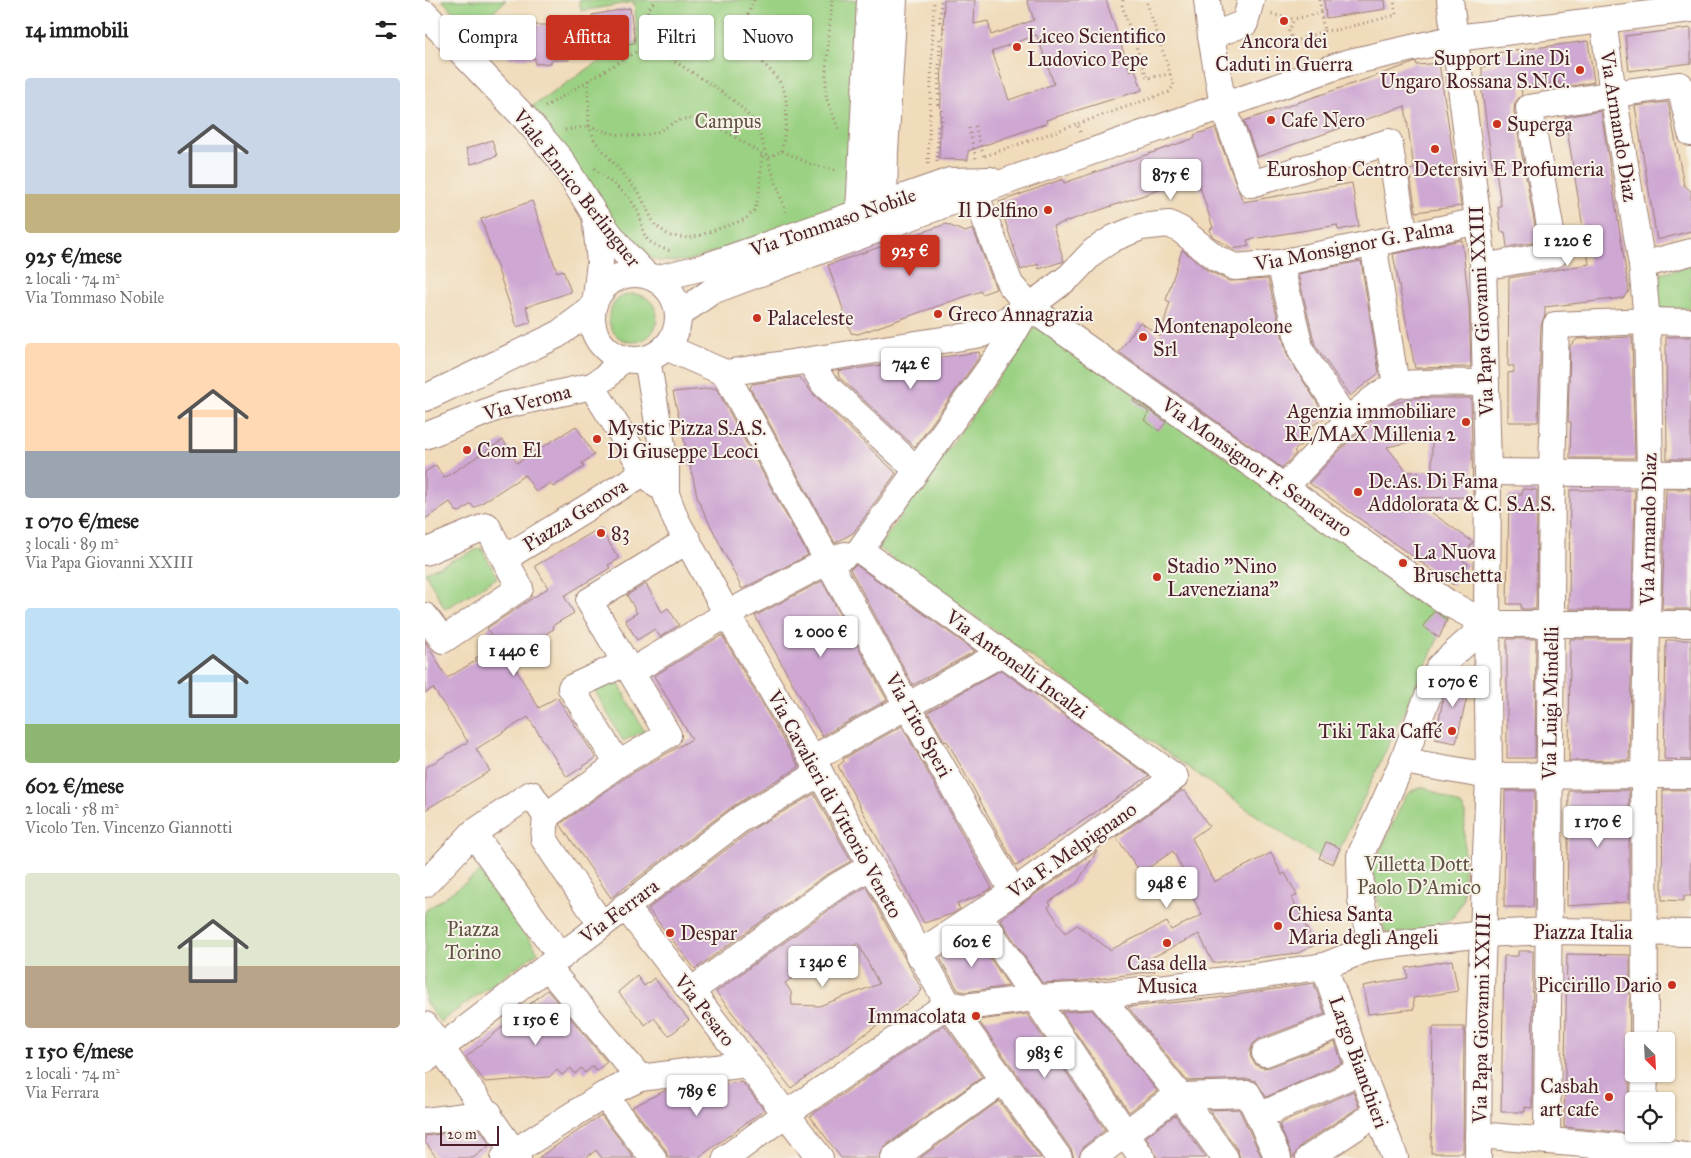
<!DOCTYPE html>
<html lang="it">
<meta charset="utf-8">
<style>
:root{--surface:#fff;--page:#f2f2f2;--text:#222;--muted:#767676;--accent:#c8321e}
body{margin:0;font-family:"IM FELL Great Primer",serif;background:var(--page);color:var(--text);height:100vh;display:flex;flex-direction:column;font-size:19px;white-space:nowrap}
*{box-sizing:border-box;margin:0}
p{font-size:16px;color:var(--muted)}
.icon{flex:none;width:28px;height:28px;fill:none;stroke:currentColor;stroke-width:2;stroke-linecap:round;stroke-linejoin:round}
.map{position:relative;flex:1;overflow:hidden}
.sheet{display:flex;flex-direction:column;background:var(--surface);width:425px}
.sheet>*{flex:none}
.top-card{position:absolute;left:15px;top:15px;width:475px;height:45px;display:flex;gap:10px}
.needle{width:32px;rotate:156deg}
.fabs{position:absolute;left:1200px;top:1032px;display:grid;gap:10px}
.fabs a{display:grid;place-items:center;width:50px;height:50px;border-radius:5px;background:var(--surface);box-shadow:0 1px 4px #0004;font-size:25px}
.scale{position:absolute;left:15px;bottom:12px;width:59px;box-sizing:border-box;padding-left:5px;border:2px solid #4a1f2b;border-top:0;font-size:14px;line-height:18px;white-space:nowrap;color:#4a1f2b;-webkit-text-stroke:4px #f7f3e8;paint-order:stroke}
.price{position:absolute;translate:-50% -42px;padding:0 11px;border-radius:5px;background:#fff;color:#222;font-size:16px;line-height:32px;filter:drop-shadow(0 1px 2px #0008)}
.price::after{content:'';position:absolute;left:50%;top:30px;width:15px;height:11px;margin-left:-8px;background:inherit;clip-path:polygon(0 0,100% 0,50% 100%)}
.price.current{background:var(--accent);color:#fff}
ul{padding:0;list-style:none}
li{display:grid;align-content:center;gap:10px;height:265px;padding:0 25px}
li span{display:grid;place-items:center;height:155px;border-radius:5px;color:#555}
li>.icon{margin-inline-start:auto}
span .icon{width:90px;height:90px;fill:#fffc;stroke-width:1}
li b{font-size:21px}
h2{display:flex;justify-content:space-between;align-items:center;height:60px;padding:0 25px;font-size:21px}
.chip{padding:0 18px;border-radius:5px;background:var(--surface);box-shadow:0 1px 4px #0004;font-size:18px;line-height:45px}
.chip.current{background:var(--accent);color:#fff}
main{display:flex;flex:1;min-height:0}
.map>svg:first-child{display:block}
.green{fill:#9bd183;stroke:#727857}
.building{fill:#cea7d3;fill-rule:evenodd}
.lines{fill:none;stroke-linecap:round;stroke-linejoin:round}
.minor-casing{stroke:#9d7d72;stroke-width:28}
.path{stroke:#9d7d72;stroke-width:3;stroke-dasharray:1 4;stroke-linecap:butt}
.minor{stroke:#fff;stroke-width:26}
.poi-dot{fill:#c8321e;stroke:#f7f3e8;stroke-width:2}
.labels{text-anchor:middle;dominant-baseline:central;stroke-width:4;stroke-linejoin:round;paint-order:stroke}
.poi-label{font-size:20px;fill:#4a1f2b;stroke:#f7f3e8;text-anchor:start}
.park-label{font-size:20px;fill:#625445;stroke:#f7f3e8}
.street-label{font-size:20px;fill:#4a1f2b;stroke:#f7f3e8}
</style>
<main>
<section class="sheet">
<h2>14 immobili<svg class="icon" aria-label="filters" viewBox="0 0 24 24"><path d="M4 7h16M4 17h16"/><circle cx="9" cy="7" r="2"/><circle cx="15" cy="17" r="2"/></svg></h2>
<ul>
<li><span style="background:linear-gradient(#c9d6e8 75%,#c2b280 0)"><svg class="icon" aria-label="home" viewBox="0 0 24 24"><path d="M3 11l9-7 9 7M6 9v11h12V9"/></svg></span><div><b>925 €/mese</b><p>2 locali · 74 m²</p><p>Via Tommaso Nobile</p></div></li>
<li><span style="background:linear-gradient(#ffd9b3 70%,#9aa5b1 0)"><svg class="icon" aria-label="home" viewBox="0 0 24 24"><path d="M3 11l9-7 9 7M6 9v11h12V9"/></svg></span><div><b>1 070 €/mese</b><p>3 locali · 89 m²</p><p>Via Papa Giovanni XXIII</p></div></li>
<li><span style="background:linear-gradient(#bfe0f5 75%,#8fb573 0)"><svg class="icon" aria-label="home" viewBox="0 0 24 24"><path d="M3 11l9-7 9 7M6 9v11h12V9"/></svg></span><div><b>602 €/mese</b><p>2 locali · 58 m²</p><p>Vicolo Ten. Vincenzo Giannotti</p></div></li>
<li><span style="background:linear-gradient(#dfe7d0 60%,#b9a48a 0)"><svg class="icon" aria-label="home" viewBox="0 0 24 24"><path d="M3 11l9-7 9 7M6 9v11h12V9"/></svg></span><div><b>1 150 €/mese</b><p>2 locali · 74 m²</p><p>Via Ferrara</p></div></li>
</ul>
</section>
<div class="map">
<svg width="1266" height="1158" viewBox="0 0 1266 1158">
<rect width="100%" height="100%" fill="#f7f3e8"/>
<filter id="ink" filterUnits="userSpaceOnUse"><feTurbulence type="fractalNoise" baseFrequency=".02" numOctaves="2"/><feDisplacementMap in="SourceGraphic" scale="10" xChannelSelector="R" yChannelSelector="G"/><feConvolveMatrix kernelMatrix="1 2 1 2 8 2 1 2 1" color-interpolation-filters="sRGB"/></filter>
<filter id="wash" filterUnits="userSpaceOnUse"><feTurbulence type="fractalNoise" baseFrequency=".0096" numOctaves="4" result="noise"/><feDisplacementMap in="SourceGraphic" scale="20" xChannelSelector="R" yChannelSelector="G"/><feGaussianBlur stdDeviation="1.12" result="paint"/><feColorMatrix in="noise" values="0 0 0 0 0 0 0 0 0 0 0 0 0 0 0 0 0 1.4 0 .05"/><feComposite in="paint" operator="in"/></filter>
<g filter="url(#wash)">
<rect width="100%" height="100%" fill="#f0dbba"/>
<g class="green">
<path d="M17,0h64l-33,32z"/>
<path d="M154,0h280l-9,207 -163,54h-28l-21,-8 -111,-143 65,-44 46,-25 -4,-39 -53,9z"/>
<path d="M1266,266v42l-32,1 -2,-34z"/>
<circle cx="208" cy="318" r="24"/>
<path d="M612,324l412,291 -116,249 -14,-6 -72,-49 -369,-261z"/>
<path d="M56,548l17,29 -53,32 -20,-37z"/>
<path d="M190,677l29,54 -21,10 -29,-52z"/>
<path d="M1000,787l37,19 3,7 -2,87 -10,18c-19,7 -47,19 -68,14l-14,-61 34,-74 8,-7z"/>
<path d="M57,871l56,81 -98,70 -15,-21v-90z"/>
</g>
<g id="blocks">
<g class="building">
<path d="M519,0h31l-1,24 14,-3 3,14 43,-15 -7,-20h79l24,71 5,-2 7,21 -96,30 1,3 -79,28v9l-29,-1zM612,35l17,49 -45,16 -17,-49z"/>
<path d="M899,0h61l1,9 -60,9z"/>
<path d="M205,8l5,35 -24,3 -1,-14 -16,2 -2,-19z"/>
<path d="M110,25h15v3h18l1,32h-18v3l-16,1v-6h-27l-1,-27 28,-1z"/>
<path d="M1266,28v35l-62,8 -4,-35z"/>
<path d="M1163,41l6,41 -33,6 -1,-6 -39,5 1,8 -7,7 -1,9 24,131 -31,5 -2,-15h-4l-3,-26h3l-5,-35h-3l-11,-79v-25l16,-3 -2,-11z"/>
<path d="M991,62l1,3 22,-2 22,143 -45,6 -7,-42 5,-1 -9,-63 -148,51 -13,-36z"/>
<path d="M1243,102l16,83 7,6v40l-34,9 -22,-134z"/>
<path d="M1176,111l28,180 -6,7 -78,9v8l-4,10 -3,97h-30v-49l6,-1v-6h-6l1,-88 80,-14 -24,-147z"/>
<path d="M790,128l28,74 109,-19 7,43 -21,4 -1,-5 -90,15 2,6 -16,3 -21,-13 -2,-7 3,-1 -16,-51 -144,49 11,35 -25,8 -1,-5 -17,6 -22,-68 64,-23 1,4 131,-45 -1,-3z"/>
<path d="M67,140l5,16 -26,8 -5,-15z"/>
<path d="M107,201l25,71 6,-2 8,22 -45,15 5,15 -14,5 -36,-108z"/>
<path d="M521,224l19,8 8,-3 23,60 -14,5 -1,-3 -123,43 -7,-1 -23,-68z"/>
<path d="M1037,240l7,65 2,62 -56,1 -22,-114z"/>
<path d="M757,250l25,20 22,11 39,-2 19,76 39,62 -21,13 4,8 -15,13 2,2 -14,15 -163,-116 21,-30 20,14 10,-34 -4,-2z"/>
<path d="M936,261l18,112 -29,23 -35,-51 -17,-71z"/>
<path d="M1207,337l3,121h-65l1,-36h-3l2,-76 7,-7z"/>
<path d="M1241,337h25v122h-24z"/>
<path d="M554,352l1,4 -65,91 -76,-70 -1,-6z"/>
<path d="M374,377l15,18 82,78 -43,60 -18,10 -85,-155 2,-4z"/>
<path d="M291,388l92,167 -66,34 -44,-89 -25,-108z"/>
<path d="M989,398h57l2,99 -62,1 62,44 -12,17 7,5 -15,21 -144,-102 41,-43 31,-28 11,-8zM1007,437v34l-25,1 -20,-25z"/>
<path d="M709,399l32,23 -7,9 -15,-11 5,-8 -16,-11z"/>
<path d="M151,426l18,29 -12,8 2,4 -31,20 -3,-4 -14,9 -11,-17 -51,33 -3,-4 -11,8 -4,-1 -6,-9 -25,17v-47l11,-7 8,13 59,-38 14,23z"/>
<path d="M1097,489l15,1 -1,119h-15v-5h-14l2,-109h13z"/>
<path d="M1241,489h25v120h-29z"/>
<path d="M1145,490h65l-3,119h-63z"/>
<path d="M175,528l19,31 -11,6 2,3 -46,28 10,17 -22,13 2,3 -46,27 31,52 18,-11 39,61 -29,19 -39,-60 -52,32 14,22 -65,39v-42l43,-26 -35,-54 -8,5v-52l22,37 30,-18 -2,-2 22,-13 -10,-17 61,-40 -13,-22z"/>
<path d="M431,565l119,86 -62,34 -63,-116z"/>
<path d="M397,581l65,119 -65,36 -67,-120z"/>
<path d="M221,584l16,28 6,-4 11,17 -19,12 -5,-8 -18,11 -12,-20 12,-7 -10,-18z"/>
<path d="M1009,611l13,9 -8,18 -16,-12z"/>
<path d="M297,635l77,132 -66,39 -122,92 -51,-74 66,-47 66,-38 -38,-63z"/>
<path d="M1082,639h29l-1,119h-28z"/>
<path d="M1145,639h62l-3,121 -60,1z"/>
<path d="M1241,640h25v120l-27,-1z"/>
<path d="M576,670l148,106 -133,90 -69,-125 -2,1 -17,-30z"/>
<path d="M1033,671l9,2 4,7 -15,63 -21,-4 9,-44 8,-19z"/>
<path d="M477,726l90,162 -12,7 -23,9 3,5 -8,5 -28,9 -86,-157 6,-5 -1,-2z"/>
<path d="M1204,790v112l-62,4 2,-115z"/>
<path d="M1238,790h28v106h-7v5l-22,-1z"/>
<path d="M756,791h4l24,35 -17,12 22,44 57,-29 11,22 3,-2 12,22 -5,3 23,47 -17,8 -85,10 -14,-29 -50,25 6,12 -73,10 -40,2 -42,-64 97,-68 -20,32 -28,19 2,3 -3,2 17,26 12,-8 33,25 57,-28 4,8 31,-15 -11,-21 3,-2 -21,-41 -32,22 -25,-36z"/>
<path d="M1080,791h30l-2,116h-29z"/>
<path d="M389,794l37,67 -28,16 -128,92 -47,-60 108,-82z"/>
<path d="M901,842l14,6 -7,16 -14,-6z"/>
<path d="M441,887l56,103 -6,7 -125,91 -75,-96 124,-90zM433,943l21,41 -60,22 -27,-1 -1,-13 -6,-9 35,-24 4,7z"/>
<path d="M549,935l35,51 -44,6 -7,-2 -18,-32z"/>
<path d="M1093,951h15l-1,157 -7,-1v5h-24l3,-156h14z"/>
<path d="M1142,954l63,1 -1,178 -65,-6z"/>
<path d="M1027,960l6,31 -45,7 1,11 -46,5 -5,-28 45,-8 -2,-10z"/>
<path d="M212,976l7,10 10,-8 35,42 -19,15 -3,-1 -13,-16 -9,7 -27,-33z"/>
<path d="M889,983l11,31 -66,25 -6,5 -3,7 1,7 5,7 7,3 7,-1 65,-25 7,21 -76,34 -10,-16 -8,-2 -61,2 -59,-74 89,-9z"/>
<path d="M122,990l60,72 -11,9 -3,-5 -8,7 -4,-5 -6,6 -4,-6 -9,7 -5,-5 -8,7 -64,5 -19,-25z"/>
<path d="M667,1010l65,81 -28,21 -67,-100z"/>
<path d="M602,1014l78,116 -21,16 -6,12h-4l-3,-9 -93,-129z"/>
<path d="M519,1025l38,52 -97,69 -6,12h-38l-31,-42z"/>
<path d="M1008,1027h31l-1,126h-32z"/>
<path d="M317,1082l22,28 -66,48h-30l-3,-9 -33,-42 34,-17z"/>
<path d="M928,1091l6,16 -58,38 -8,13 -14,-34z"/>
<path d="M574,1101l42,57h-121z"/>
<path d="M814,1109l6,13 17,36h-22l-3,-9 -28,-39z"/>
<path d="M176,1115l33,43h-32l-6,-8 -10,8h-48z"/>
<path d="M750,1115l31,43h-49l-11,-21z"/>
<path d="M55,1129l10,16 -17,13h-36l-12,-16v-6z"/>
</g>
</g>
</g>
<g filter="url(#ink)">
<use href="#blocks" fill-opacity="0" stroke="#9d7d72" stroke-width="1"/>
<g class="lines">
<g class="minor-casing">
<g id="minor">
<path d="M782,0l4,36 12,70 28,78 138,-42 16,95"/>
<path d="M1025,0l33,262 5,210 -1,152 2,152 -10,264 -1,118"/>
<path d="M0,14l100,104 36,42 34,55 28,36 23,24"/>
<path d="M1178,20l10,74 29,171 5,56 3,153 -6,302 1,265"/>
<path d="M786,36l34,-13 6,-23"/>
<path d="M550,193l35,91 19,23 419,296 39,21h204"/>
<path d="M459,204l1,-52 9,-152"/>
<path d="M434,212l11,-212"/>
<path d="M170,215l5,47 -4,35"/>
<path d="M948,243l23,142"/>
<path d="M855,263l21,88 37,57 11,12"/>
<path d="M1217,265l49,-13"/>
<path d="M1058,267l72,-13 -26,-146 84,-14 67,-9 11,48"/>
<circle cx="210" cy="317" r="43"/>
<path d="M230,279l49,-12 246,-86 40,-1"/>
<path d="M253,315l34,-24 301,-112 333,-116 110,-25 235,-29"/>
<path d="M241,347l59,26 257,-39 47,-27"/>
<path d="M222,359l19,110v25l10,26 51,94 85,145 136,245 111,154"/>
<path d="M385,361l14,23 92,85"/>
<path d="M300,373l183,334 105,185"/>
<path d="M167,386l53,86 12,13"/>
<path d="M0,398l132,-63 35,-26"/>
<path d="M0,436l76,-30 91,-20 14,-9 16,-19"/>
<path d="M1063,472l203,2"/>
<path d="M860,487c21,-22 86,-97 113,-102 25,-4 62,-2 88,-2"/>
<path d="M435,550l149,-209 20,-34 41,-31 24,-25 20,-13 27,-11 28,-3 12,6 35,28 19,9 45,-4 199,-42"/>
<path d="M435,550l315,227 -162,115 -95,62"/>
<path d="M0,552l62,-26 33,62 -77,52 -18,-24"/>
<path d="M80,558l140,-86"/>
<path d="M206,672l96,-58 101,-53 17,-6"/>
<path d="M387,759l190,-106"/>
<path d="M978,761l86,15 202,-1"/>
<path d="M193,764l-47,-76 54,-25"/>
<path d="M121,816l72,-52 50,-29 -79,-134 99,-61"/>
<path d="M48,833l88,124"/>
<path d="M0,884l48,-51 58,-39 15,22 -2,23 57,85"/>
<path d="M200,906l195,252"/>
<path d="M554,915l163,243"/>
<path d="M947,947l-11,-47 -1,-44 43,-95 36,-94 48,-43"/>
<path d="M899,966l37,105 34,87"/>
<path d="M123,968l92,110"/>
<path d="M266,991l141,-102 38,-22"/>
<path d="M674,995l81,101 45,62"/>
<path d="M523,1004l17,3 69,-9 65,-3 153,-18 72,-11 48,-19 111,-13 66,-3 142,2"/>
<path d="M0,1025l93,133"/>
<path d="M840,1053l79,-30"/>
<path d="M0,1060l317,-242 78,-45"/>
<path d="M179,1095l49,63"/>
<path d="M1219,1101l1,-27"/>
<path d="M0,1121l64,-8"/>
<path d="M1053,1135l166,14 47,8"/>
<path d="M1122,1141l5,-669 4,-147 91,-4 44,1"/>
<path d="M79,1158l100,-63 36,-17 106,-14"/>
<path d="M301,1158l61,-45 161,-109"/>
<path d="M469,1158l109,-78"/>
<path d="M668,1158l76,-57 11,-5 68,-2 11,22"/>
<path d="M853,1158l-19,-42 102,-45"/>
<path d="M884,1158l68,-45"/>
</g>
</g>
<g class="path">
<path d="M329,0c-3,8 -8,17 -9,25 -5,29 34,43 40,69 4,18 -1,39 -3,57"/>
<path d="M407,0l-6,70v27l13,33"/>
<path d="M698,0l-1,6 25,72 23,-4"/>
<path d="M895,0l1,13"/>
<path d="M219,29l30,32 41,26 23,17 18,20 31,91"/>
<path d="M899,31l13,-1 59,-15 -2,-15"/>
<path d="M868,41l-4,-10 5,-12"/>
<path d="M825,46l22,3 52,-18 -3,-18 -27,6 -25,-5"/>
<path d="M163,80l1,46 6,15 44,52 16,32 15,11 22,2 54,-19 9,-9 4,-16 3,-40"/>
<path d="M120,107l97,-59 6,-38 7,-10"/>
<path d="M164,126c21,8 45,14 68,6 10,-4 20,-14 32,-13 28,2 55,25 79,39l14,-7 28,13 28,7"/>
<path d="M550,126l9,31"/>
<path d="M544,128l7,31"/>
<path d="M140,130l24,-4"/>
<path d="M655,132l-3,-8 92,-32 5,-7 -28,-85"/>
<path d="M560,156l92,-32"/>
<path d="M512,162l1,-38h4v-17h-4l2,-68h3l1,-17h-4l1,-22"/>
<path d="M503,164l6,-164"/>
<path d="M170,168c11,13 28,21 37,34 19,26 -2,37 39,49"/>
</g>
<use href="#minor" class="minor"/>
</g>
</g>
<g class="poi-dot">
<circle cx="859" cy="21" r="5"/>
<circle cx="592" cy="47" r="5"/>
<circle cx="1155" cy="70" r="5"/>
<circle cx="846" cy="120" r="5"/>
<circle cx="1072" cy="124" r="5"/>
<circle cx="1010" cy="149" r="5"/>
<circle cx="623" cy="210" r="5"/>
<circle cx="513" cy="314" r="5"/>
<circle cx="332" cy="318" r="5"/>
<circle cx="718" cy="337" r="5"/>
<circle cx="1041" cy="422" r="5"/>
<circle cx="172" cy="439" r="5"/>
<circle cx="42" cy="450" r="5"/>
<circle cx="933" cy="492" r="5"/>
<circle cx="176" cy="533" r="5"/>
<circle cx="978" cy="563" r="5"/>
<circle cx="732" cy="577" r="5"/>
<circle cx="1027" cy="731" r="5"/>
<circle cx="853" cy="926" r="5"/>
<circle cx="245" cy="933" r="5"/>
<circle cx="742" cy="943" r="5"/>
<circle cx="1247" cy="985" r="5"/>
<circle cx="551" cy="1016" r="5"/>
<circle cx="1184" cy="1097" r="5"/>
</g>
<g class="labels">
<g class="poi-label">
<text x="602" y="36">Liceo Scientifico<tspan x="602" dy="23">Ludovico Pepe</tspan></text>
<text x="859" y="41" text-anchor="middle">Ancora dei<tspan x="859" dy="23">Caduti in Guerra</tspan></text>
<text x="1145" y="58" text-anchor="end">Support Line Di<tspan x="1145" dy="23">Ungaro Rossana S.N.C.</tspan></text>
<text x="856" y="120">Cafe Nero</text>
<text x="1082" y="124">Superga</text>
<text x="1010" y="169" text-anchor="middle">Euroshop Centro Detersivi E Profumeria</text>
<text x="613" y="210" text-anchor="end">Il Delfino</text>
<text x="523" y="314">Greco Annagrazia</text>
<text x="342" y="318">Palaceleste</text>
<text x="728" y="326">Montenapoleone<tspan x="728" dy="23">Srl</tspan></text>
<text x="1031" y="411" text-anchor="end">Agenzia immobiliare<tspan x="1031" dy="23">RE/MAX Millenia 2</tspan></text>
<text x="182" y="428">Mystic Pizza S.A.S.<tspan x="182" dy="23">Di Giuseppe Leoci</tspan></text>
<text x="52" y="450">Com El</text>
<text x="943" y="481">De.As. Di Fama<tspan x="943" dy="23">Addolorata &amp; C. S.A.S.</tspan></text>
<text x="186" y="533">83</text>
<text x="988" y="552">La Nuova<tspan x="988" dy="23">Bruschetta</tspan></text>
<text x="742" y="566">Stadio "Nino<tspan x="742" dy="23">Laveneziana"</tspan></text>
<text x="1017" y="731" text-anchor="end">Tiki Taka Caffé</text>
<text x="863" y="914">Chiesa Santa<tspan x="863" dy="23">Maria degli Angeli</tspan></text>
<text x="255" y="933">Despar</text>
<text x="742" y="963" text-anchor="middle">Casa della<tspan x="742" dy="23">Musica</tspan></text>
<text x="1237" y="985" text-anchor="end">Piccirillo Dario</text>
<text x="541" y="1016" text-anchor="end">Immacolata</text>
<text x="1174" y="1086" text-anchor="end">Casbah<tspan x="1174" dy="23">art cafe</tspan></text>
</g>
<g class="park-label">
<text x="303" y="121">Campus</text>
<text x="994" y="864">Villetta Dott.<tspan x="994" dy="23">Paolo D'Amico</tspan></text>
<text x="48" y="929">Piazza<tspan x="48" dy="23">Torino</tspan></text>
</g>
<g class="street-label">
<text transform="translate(1194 126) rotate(81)">Via Armando Diaz</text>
<text transform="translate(152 188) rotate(52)">Viale Enrico Berlinguer</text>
<text transform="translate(408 222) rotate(-19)">Via Tommaso Nobile</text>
<text transform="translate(929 245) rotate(-11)">Via Monsignor G. Palma</text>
<text transform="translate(1056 311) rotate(-93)">Via Papa Giovanni XXIII</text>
<text transform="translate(102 402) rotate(-15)">Via Verona</text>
<text transform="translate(832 467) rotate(35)">Via Monsignor F. Semeraro</text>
<text transform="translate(150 515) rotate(-32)">Piazza Genova</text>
<text transform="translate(1223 529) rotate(-89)">Via Armando Diaz</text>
<text transform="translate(592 664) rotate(36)">Via Antonelli Incalzi</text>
<text transform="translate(1125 703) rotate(-89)">Via Luigi Mindelli</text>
<text transform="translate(494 725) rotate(61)">Via Tito Speri</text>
<text transform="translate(410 804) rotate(61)">Via Cavalieri di Vittorio Veneto</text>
<text transform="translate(647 850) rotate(-35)">Via F. Melpignano</text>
<text transform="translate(194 911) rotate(-37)">Via Ferrara</text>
<text x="1158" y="932">Piazza Italia</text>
<text transform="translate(280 1010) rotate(52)">Via Pesaro</text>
<text transform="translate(1056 1018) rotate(-89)">Via Papa Giovanni XXIII</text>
<text transform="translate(934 1062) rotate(70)">Largo Bianchieri</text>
</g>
</g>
</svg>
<div class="fabs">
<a><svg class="needle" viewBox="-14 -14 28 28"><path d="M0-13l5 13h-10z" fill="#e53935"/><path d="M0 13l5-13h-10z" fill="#767676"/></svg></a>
<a><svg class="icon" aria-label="locate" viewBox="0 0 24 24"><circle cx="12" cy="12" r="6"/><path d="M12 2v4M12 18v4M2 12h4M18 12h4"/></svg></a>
</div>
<div class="scale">20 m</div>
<b class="price" style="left:746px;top:201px">875 €</b>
<b class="price" style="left:1143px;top:267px">1 220 €</b>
<b class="price current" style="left:485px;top:277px">925 €</b>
<b class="price" style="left:486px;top:390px">742 €</b>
<b class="price" style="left:396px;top:658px">2 000 €</b>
<b class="price" style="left:89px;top:677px">1 440 €</b>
<b class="price" style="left:1028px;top:708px">1 070 €</b>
<b class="price" style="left:1173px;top:848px">1 170 €</b>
<b class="price" style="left:742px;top:909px">948 €</b>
<b class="price" style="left:547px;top:968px">602 €</b>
<b class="price" style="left:398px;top:988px">1 340 €</b>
<b class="price" style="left:111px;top:1046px">1 150 €</b>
<b class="price" style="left:620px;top:1079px">983 €</b>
<b class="price" style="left:272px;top:1117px">789 €</b>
<div class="top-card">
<a class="chip">Compra</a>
<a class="chip current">Affitta</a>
<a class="chip">Filtri</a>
<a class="chip">Nuovo</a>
</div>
</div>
</main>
